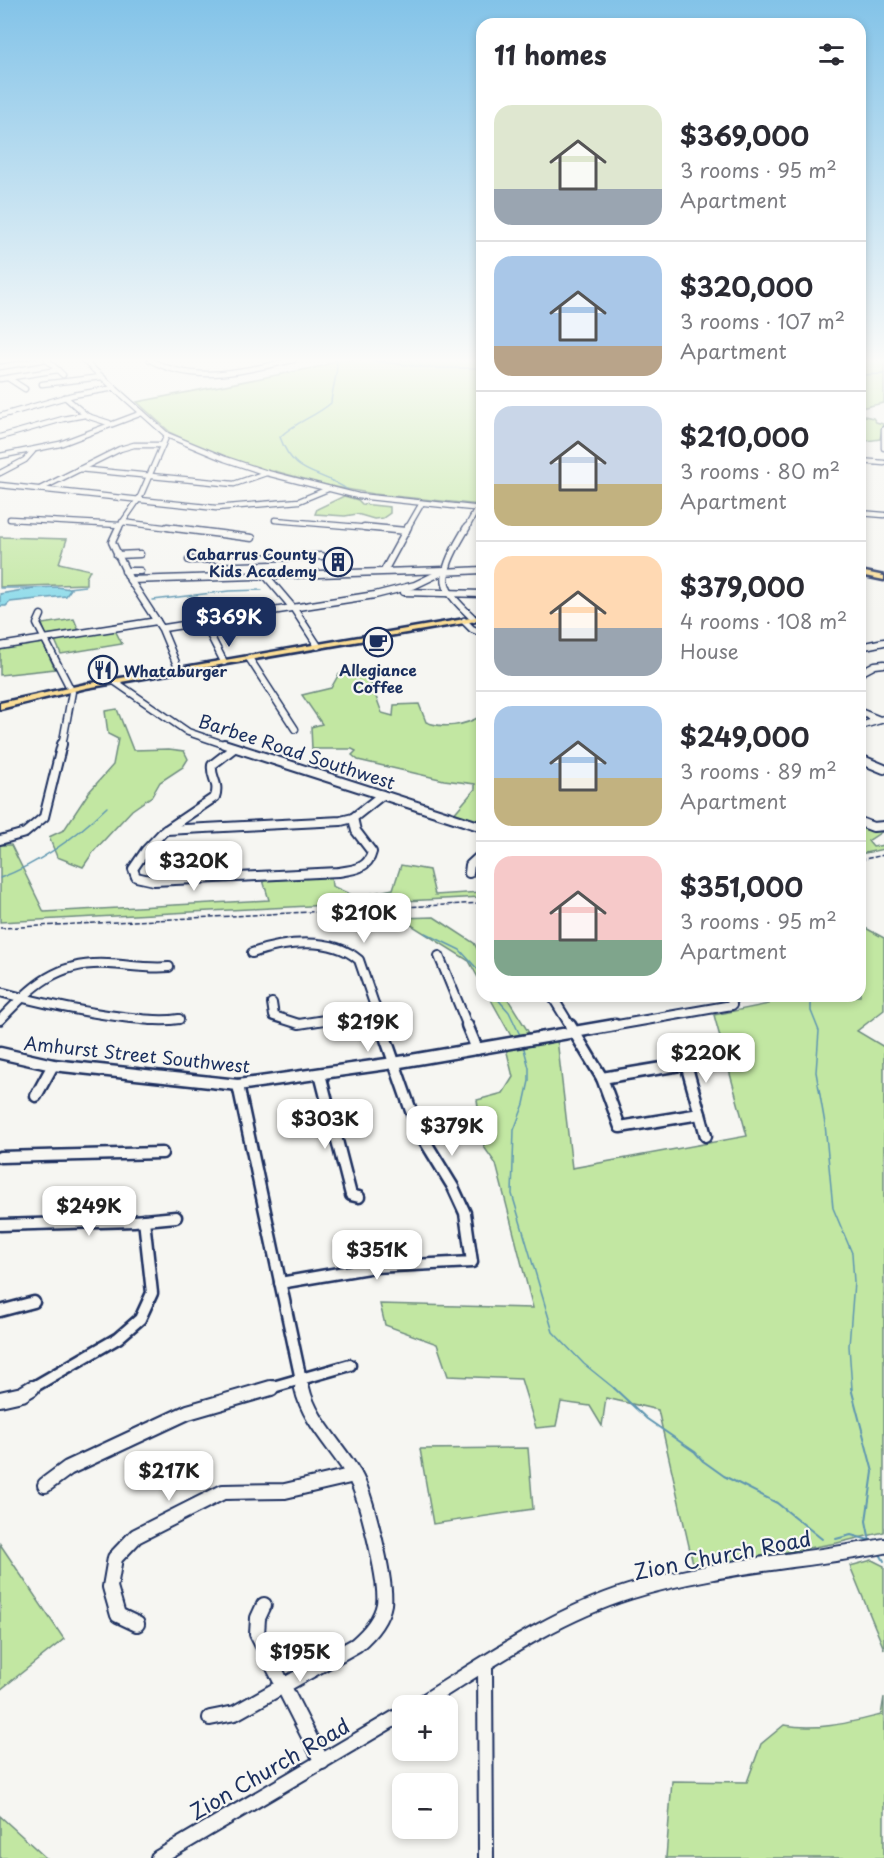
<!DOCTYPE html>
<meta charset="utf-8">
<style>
:root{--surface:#fff;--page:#f2f2f3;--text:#2b2b33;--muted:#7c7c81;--line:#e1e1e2;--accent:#1b2f5e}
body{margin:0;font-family:"Playpen Sans",sans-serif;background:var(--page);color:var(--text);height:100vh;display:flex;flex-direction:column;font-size:22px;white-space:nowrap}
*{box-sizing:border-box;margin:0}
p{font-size:20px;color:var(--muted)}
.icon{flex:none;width:33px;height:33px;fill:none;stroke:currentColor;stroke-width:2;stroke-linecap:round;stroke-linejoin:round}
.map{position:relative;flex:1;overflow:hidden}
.panel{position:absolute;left:476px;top:18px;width:390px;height:984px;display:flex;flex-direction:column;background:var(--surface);border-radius:18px;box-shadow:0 3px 9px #0003}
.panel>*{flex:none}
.buttons{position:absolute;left:392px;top:1695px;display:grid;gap:12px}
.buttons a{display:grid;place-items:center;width:66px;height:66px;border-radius:12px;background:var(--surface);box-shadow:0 3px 9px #0003;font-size:30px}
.price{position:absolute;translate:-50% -51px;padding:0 14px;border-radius:12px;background:#fff;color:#222;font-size:20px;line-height:39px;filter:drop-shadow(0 2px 3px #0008)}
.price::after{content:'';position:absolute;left:50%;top:36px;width:18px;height:14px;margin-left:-9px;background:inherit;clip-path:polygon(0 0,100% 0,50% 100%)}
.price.active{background:var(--accent);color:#fff}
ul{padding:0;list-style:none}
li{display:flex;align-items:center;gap:18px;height:150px;padding:0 18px}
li+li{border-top:2px solid var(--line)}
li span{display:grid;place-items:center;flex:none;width:168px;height:120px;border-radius:18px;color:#555}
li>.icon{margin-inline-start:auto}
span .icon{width:72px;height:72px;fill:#fffc;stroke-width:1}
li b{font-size:26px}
h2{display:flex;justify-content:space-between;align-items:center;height:72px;padding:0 18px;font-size:26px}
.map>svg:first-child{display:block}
.green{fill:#c2e7a2;stroke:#6e8b80;stroke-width:1.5}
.water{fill:#8bdae9;stroke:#5e96b1;stroke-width:1.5}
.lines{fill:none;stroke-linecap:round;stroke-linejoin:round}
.stream-far1{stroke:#5e96b1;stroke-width:1.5}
.stream{stroke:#5e96b1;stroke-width:2}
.minor-far4-casing{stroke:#1b2f5e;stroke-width:7}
.minor-far3-casing{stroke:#1b2f5e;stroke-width:9}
.minor-far2-casing{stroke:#1b2f5e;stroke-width:12}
.minor-far1-casing{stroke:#1b2f5e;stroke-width:15}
.minor-casing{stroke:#1b2f5e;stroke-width:18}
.major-casing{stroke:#1b2f5e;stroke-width:5}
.minor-far4{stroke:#f6f6f2;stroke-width:4.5}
.minor-far3{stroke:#f6f6f2;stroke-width:6}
.minor-far2{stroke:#f6f6f2;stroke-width:8}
.minor-far1{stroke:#f6f6f2;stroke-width:10}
.minor{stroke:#f6f6f2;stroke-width:14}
.major{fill:#fcde96;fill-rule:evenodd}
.rail{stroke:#1b2f5e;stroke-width:1.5;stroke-dasharray:5 2;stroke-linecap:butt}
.labels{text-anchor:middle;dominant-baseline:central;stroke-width:4.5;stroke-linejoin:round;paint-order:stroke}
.far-poi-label{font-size:15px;font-weight:bold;fill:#1b2f5e;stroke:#f6f6f2;text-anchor:end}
.street-label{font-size:18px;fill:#1b2f5e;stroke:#f6f6f2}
.near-street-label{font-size:21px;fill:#1b2f5e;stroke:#f6f6f2}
</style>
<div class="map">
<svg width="884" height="1858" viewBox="0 0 884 1858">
<rect width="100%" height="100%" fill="#f6f6f2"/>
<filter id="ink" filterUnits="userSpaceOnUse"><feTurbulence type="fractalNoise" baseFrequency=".0167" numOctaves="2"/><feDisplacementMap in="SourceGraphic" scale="12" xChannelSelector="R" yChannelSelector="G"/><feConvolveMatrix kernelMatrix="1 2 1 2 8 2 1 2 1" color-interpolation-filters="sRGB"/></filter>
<g filter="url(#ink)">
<g class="green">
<path d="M336,360h145v145l-107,-11 -44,-8 -55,-15 -5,2 -64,-23 -35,-17 -34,-31 186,-36z"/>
<path d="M860,360h24v43l-24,5z"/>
<path d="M860,415l13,3 3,4 7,2 -3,15 -20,3z"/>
<path d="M344,496l14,4 4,4 28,3v6l-7,5 -9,1 -17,-5 -12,2 -30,-2 2,-5z"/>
<path d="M0,537l67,2 -8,24 31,7 -4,8v6l-86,3z"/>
<path d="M74,619l5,12 -33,4 -4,-11z"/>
<path d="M114,628l8,16 -61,10 -7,-16z"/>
<path d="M42,641l13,28 -55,6v-28z"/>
<path d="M354,671l15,7 13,35 11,3 1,-11 25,-1 7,18c18,7 38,4 55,-6v108l-28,-9 22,-26v-5l-31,-4 -86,-20 -6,-5 4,-4 -4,-2h-40l-1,-22 11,-3 -20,-29 29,-7 8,-14z"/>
<path d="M117,709l16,41 36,-1 15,2 4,8 -5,8 -23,15 -8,14 -20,14 -38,41 -11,16 -26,-10 -8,-20 15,-7 25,-38 24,-27 5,-26 -10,-5 -3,-23z"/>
<path d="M863,825l20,6 -15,10 5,6 11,-2v4l-24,5v-27z"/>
<path d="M0,845h11l33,67 225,-12 -6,-20 68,-4 1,10 24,11 37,-8 8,-24 28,5 6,25 46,-3v5l-481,25z"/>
<path d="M434,917l40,26 7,13v27l-12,-22 -69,-43z"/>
<path d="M860,925l24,13v72l-27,21 27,16v485l-47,11 -143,25 -36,-158 -52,-12 -4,28 -12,-20 -29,-4 -5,24 -20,2 -15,-49 -73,-3 -11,-32 -52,-19 -5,-21 153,4 -37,-144 -12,-17 -7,-47 26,-7 10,-16 -7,-29 51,-9 15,129 175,-32 -33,-121 55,-11v-8h91z"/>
<path d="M489,996h17l23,37 -18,3z"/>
<path d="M528,1448l5,61 -100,15 -13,-75z"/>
<path d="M0,1544l64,95 -64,51z"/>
<path d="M872,1560l12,6v83l-34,-83z"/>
<path d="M884,1697v161h-218l6,-77 75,1 14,-38 23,-19c34,6 64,-2 97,-10z"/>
<path d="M0,1816l46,42h-46z"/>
</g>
<path class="water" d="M57,587l14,2 -5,7 -56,6 -4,4h-6v-12l34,-6z"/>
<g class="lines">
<g class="stream-far1">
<path d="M337,360c1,15 -5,28 -6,43 -16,14 -36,19 -51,34 14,40 38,32 68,53"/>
<path d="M366,360l65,8h51"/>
<path d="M860,375l24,-1"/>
<path d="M0,588h34"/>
<path d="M68,588l17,-2"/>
<path d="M153,600l76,-9 33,-1"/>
<path d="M0,878c42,-16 75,-40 107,-71"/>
<path d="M425,933l35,17 22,24"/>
<path d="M495,996l14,16 11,23"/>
<path d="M811,996v15l8,20 -3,41 9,52 8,84 19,45 2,29 -5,64 3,43"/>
<path d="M523,1045l6,23v13l-5,23 -10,26 -2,64 41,138 31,32 31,25"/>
</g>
<g class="stream">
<path d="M614,1388l33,31 48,33 8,9 21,15 53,27 45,36"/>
<path d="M851,1388l22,84 -7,49 4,20"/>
<path d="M836,1539l15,-4 18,5"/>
<path d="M880,1554l4,7"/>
</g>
<g class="minor-far4-casing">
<g id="minor-far4">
<path d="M47,360l16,15"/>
<path d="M83,360l84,75 58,24 42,14 91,23 124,13"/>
<path d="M150,360c46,25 94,11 143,0"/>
<path d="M0,367l42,-7"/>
<path d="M8,378l17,11"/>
<path d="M0,379l58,-9"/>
<path d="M42,384l60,-7"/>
<path d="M65,397l22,19 22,7"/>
<path d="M0,416l73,-21 42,-7"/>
<path d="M884,429v19"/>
<path d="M0,437l63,-18 22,-4"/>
<path d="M0,456l60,-12 82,-31"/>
<path d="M860,461l24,2"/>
<path d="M79,469l155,15 32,-11"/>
<path d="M0,473l25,-13 8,-9"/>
<path d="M0,485l216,23 83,-7 29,-12"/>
<path d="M40,489l80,-40 14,-4h28"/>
<path d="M860,513l24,2"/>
<path d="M10,519l110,6"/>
<path d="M275,520l107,9"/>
<path d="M122,522l57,7"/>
<path d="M118,529l22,-32 27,-62"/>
<path d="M407,529l15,-26"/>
<path d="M466,529l11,-20"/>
</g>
</g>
<g class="minor-far3-casing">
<g id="minor-far3">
<path d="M119,527l-7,15 18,38 32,49 17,41"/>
<path d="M167,527l85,11"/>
<path d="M364,527l42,4"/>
<path d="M467,527c-9,16 -29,45 -19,63 6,11 17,20 26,29"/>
<path d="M117,555l23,-1"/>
<path d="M189,560l133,-4"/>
<path d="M125,571h15"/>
<path d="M384,571l24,-44"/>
<path d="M266,576l28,33 24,37"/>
<path d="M130,580l316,-10"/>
<path d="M404,592l78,2"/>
<path d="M41,615l-4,9 35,68 -10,54"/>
<path d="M203,621l21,41"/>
<path d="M464,621l8,8 10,4"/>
<path d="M164,628l211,-33 40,-10 27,-13 40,-2"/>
<path d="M0,646l157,-25"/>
<path d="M860,647l24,-5"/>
<path d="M249,658l46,71"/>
<path d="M860,673l15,-8 9,-1"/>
<path d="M114,681l74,51 41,14"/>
<path d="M860,712l20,8"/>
<path d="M860,726l24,-7"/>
</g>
</g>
<g class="minor-far2-casing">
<g id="minor-far2">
<path d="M224,744l258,83"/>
<path d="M234,748l-22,17c-2,13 8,17 3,32l-52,35 -17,18 -13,19 3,8 18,4 184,-9c15,-2 30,-3 34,-20l-16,-21 -3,-13 29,-23"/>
<path d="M860,759l24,10"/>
<path d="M860,822l13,5 11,-1"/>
<path d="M166,830l175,-9 12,-3"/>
<path d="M0,840l25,-7 19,-16 18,-73"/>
<path d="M469,873l1,-8 12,-11"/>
<path d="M252,953c32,-11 80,-17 107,7l23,67"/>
<path d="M439,956l29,71"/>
<path d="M0,992c41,11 81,20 123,25 19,2 37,5 56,2"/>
<path d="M552,996l19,31"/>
<path d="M272,1003l2,13 25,8 77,-12"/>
<path d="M0,1020c33,-34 57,-59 108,-56 21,1 40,5 61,3"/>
<path d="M606,1027l126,-22 -1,-9"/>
</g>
</g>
<g class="minor-far1-casing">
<g id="minor-far1">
<path d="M467,1025l10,24"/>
<path d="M570,1025l32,53"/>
<path d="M0,1053l53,12 185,20 156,-22 221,-38"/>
<path d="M686,1064l14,50 -80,13 -18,-49z"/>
<path d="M686,1064l34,-6"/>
<path d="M320,1074l31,121 8,2"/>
<path d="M238,1085l65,304"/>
<path d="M36,1096l17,-31"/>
<path d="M700,1114l6,22"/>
<path d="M0,1157l162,-4"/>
<path d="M0,1225l134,-4 42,-4"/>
<path d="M280,1283l94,-16 98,-5 -7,-49 -12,-26 -36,-59 -36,-103"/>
<path d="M0,1311l34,-9"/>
<path d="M30,1389l88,-51 22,-19 12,-26 -8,-73"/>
<path d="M266,1389l84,-24"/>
</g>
</g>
<g class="minor-casing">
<g id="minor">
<path d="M0,1399l22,-5 10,-6"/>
<path d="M45,1485l23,-17 120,-56 83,-24"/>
<path d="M264,1605l-6,13 -1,16 65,128"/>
<path d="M137,1624l-19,-9 -8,-28 5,-29 21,-22 87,-44 62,-1 69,-16"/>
<path d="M485,1665l1,193"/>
<path d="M417,1706c68,-42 135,-90 212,-114 82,-26 170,-30 255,-46"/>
<path d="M210,1718l25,-5 121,-68c13,-11 25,-24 28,-41 3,-22 -18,-110 -30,-129 -17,-29 -45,-54 -52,-87"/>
<path d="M158,1858l244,-144"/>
</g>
</g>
<g class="major-casing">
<g id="major">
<path d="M860,571l24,5v4l-24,-5z"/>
<path d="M482,616v4l-396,68 -86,21v-6l86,-19z"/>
</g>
</g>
<use href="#minor-far4" class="minor-far4"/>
<use href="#minor-far3" class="minor-far3"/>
<use href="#minor-far2" class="minor-far2"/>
<use href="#minor-far1" class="minor-far1"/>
<use href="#minor" class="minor"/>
<use href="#major" class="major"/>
<g class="rail">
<path d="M860,860l24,-5"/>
<path d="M0,928l482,-25"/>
</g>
</g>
</g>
<linearGradient id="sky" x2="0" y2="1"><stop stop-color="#83c3e8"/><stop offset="0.58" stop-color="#fbfbf9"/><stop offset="1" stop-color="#fbfbf9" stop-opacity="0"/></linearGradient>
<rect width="884" height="621" fill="url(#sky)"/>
<defs>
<g id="building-ring" transform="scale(1.5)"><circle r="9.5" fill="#f6f6f2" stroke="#1b2f5e" stroke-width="1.5"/><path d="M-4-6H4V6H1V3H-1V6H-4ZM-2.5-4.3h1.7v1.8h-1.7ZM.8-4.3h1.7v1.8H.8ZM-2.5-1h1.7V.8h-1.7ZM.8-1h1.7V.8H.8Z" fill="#1b2f5e"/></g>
<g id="cafe-ring" transform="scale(1.5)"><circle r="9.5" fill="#f6f6f2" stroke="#1b2f5e" stroke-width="1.5"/><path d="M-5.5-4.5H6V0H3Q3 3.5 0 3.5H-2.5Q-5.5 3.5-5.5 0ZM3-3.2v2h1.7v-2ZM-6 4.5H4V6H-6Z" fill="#1b2f5e"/></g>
<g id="restaurant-ring" transform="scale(1.5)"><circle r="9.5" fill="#f6f6f2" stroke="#1b2f5e" stroke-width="1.5"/><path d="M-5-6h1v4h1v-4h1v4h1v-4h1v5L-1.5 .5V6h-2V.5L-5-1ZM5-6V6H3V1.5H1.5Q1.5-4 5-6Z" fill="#1b2f5e"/></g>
</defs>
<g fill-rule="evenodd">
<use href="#building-ring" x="338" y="562"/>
<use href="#cafe-ring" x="378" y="642"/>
<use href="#restaurant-ring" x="103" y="670"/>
</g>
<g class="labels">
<g class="far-poi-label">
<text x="317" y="553">Cabarrus County<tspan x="317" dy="17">Kids Academy</tspan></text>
<text x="378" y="669" text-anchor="middle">Allegiance<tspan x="378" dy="17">Coffee</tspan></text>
<text x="124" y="670" text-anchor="start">Whataburger</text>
</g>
<g class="street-label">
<text transform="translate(297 751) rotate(18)">Barbee Road Southwest</text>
<text transform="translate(137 1054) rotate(6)">Amhurst Street Southwest</text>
</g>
<g class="near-street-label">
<text transform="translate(722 1554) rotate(-11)">Zion Church Road</text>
<text transform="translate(269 1768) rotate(-30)">Zion Church Road</text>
</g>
</g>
</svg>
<div class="buttons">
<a>+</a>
<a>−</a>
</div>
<b class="price active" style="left:229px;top:648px">$369K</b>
<b class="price" style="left:194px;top:892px">$320K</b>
<b class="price" style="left:364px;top:944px">$210K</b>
<b class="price" style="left:368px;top:1053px">$219K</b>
<b class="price" style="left:706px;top:1084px">$220K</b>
<b class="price" style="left:325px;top:1150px">$303K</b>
<b class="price" style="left:452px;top:1157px">$379K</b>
<b class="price" style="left:89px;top:1237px">$249K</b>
<b class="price" style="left:377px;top:1281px">$351K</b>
<b class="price" style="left:169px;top:1502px">$217K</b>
<b class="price" style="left:300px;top:1683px">$195K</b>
<section class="panel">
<h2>11 homes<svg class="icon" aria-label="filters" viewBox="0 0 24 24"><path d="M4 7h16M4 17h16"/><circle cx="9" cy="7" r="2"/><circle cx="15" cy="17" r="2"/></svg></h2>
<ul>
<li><span style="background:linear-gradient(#dfe7d0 70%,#9aa5b1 0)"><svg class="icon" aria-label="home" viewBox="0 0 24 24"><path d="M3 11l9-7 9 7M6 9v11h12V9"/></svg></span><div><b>$369,000</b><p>3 rooms · 95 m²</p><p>Apartment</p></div></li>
<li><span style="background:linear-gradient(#a9c7e8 75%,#b9a48a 0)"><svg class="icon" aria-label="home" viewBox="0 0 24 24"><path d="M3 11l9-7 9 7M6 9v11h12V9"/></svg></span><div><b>$320,000</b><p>3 rooms · 107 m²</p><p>Apartment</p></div></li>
<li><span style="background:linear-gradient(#c9d6e8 65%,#c2b280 0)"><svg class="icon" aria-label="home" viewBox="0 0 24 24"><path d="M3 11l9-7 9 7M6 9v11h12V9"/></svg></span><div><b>$210,000</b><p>3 rooms · 80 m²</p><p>Apartment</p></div></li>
<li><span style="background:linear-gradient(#ffd9b3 60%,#9aa5b1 0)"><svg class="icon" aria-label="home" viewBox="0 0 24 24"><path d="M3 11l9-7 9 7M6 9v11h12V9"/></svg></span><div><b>$379,000</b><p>4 rooms · 108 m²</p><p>House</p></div></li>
<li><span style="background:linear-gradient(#a9c7e8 60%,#c2b280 0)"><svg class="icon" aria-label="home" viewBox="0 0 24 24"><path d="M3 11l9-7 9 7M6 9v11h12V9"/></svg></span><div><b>$249,000</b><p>3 rooms · 89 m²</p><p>Apartment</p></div></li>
<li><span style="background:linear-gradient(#f6c9c9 70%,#7fa58c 0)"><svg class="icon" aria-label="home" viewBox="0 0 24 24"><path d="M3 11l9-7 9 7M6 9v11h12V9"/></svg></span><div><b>$351,000</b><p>3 rooms · 95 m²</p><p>Apartment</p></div></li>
</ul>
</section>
</div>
